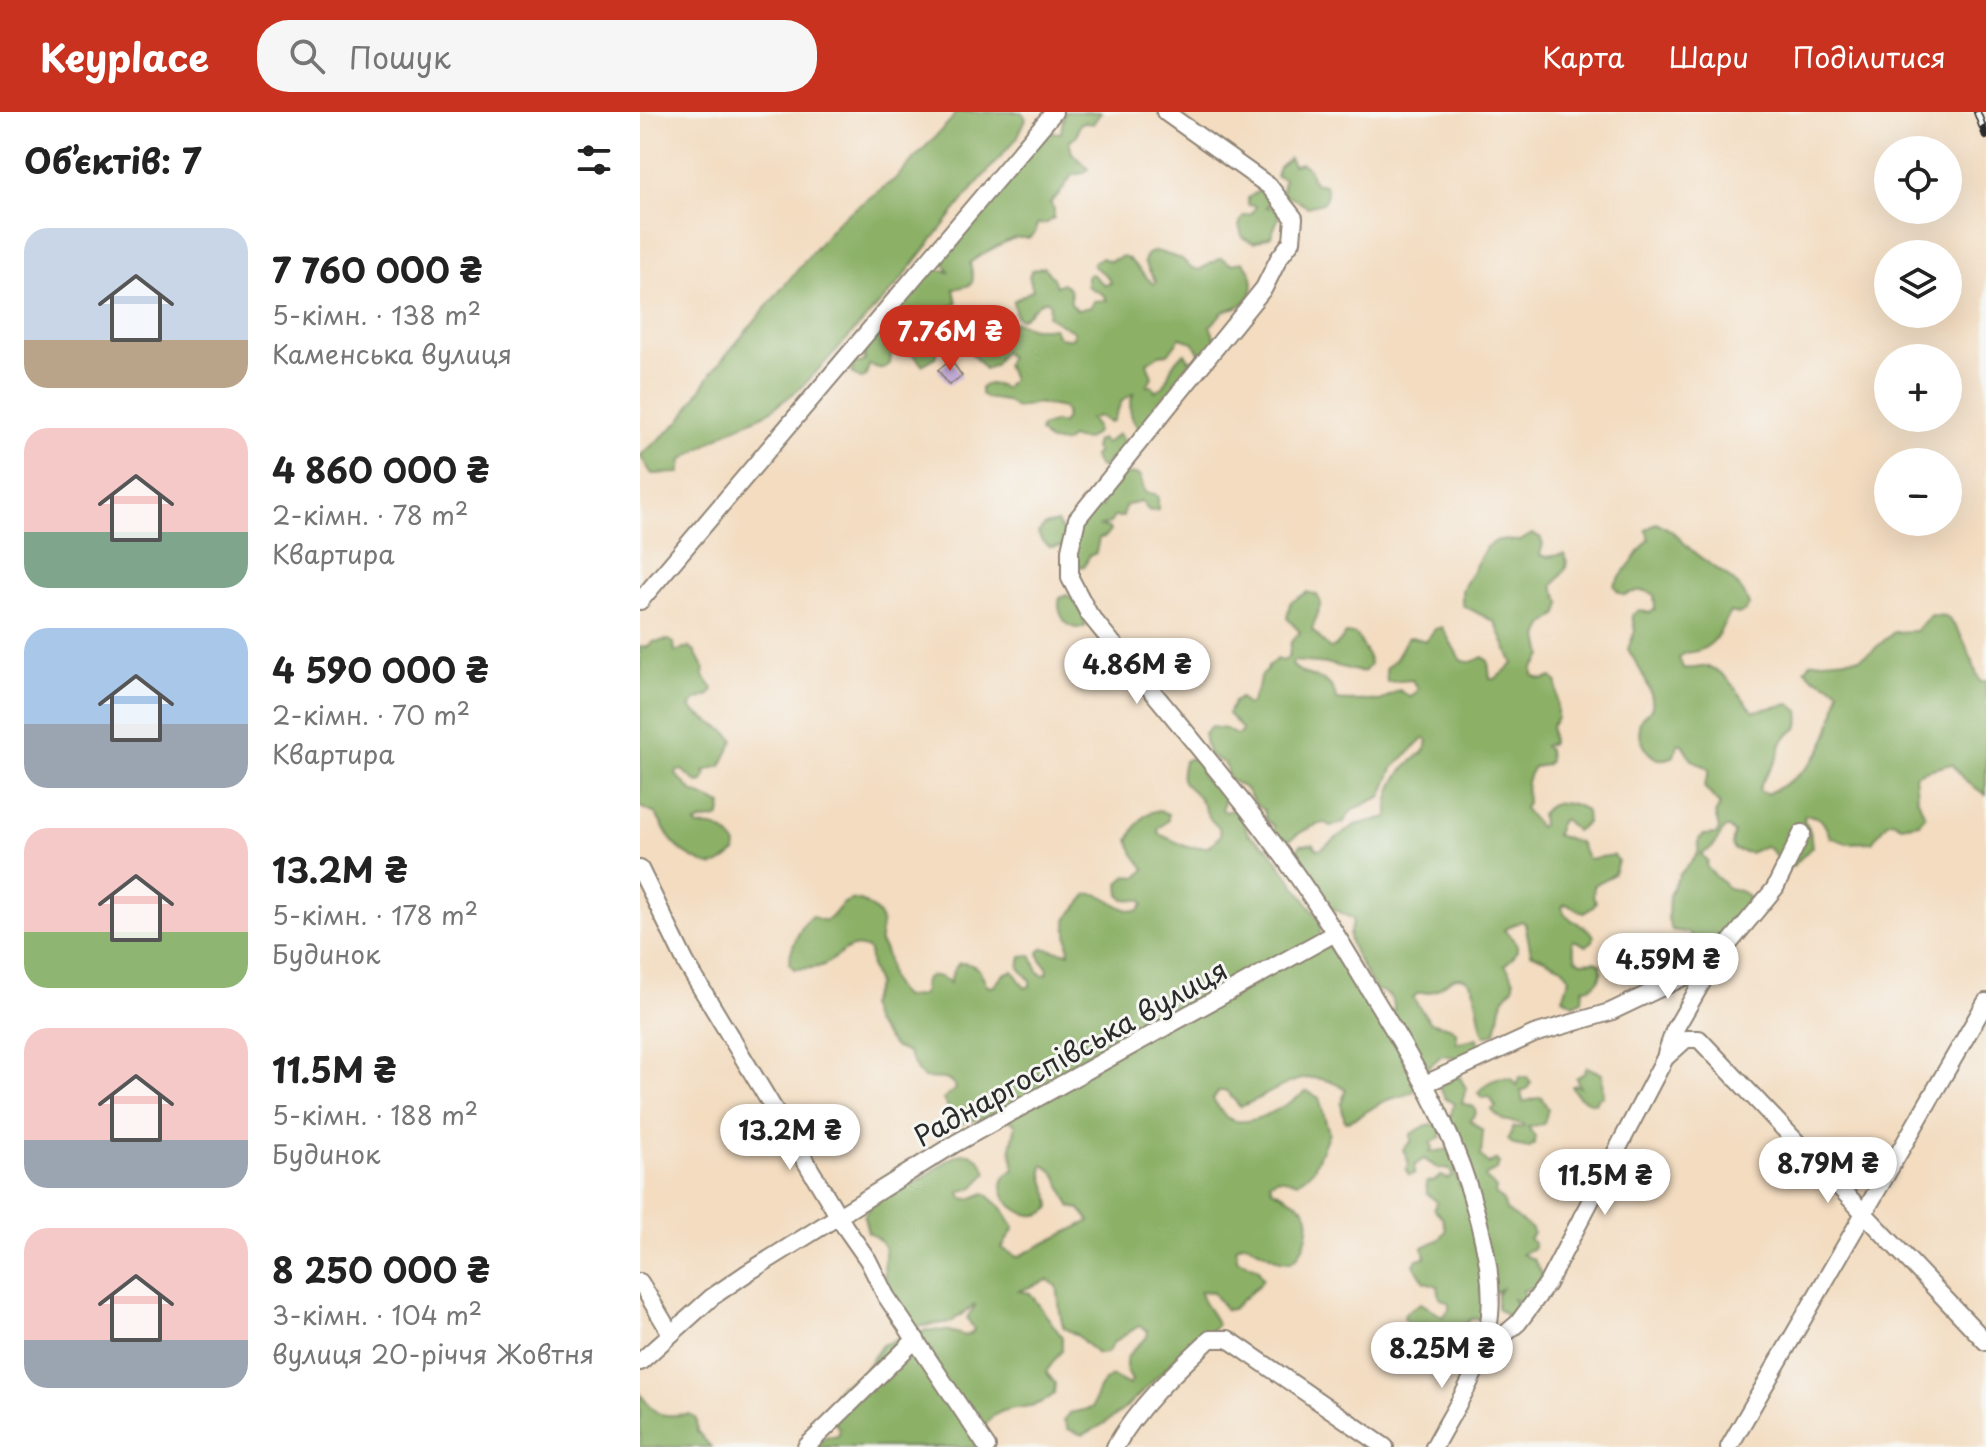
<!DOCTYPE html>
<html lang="uk">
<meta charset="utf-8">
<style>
:root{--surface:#fff;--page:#f6f6f6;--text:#222;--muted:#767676;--accent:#c8321e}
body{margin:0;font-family:"Playpen Sans",sans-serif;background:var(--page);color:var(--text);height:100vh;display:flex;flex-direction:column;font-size:30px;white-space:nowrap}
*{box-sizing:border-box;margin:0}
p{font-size:26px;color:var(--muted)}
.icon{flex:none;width:44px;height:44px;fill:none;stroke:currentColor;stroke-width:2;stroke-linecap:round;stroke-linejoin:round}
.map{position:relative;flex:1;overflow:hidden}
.side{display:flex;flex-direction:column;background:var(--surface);width:640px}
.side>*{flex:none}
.tools{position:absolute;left:1234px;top:24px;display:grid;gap:16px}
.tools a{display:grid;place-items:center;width:88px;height:88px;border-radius:50%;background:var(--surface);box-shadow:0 8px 32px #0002;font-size:40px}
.price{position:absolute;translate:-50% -68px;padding:0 18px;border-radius:28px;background:#fff;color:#222;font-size:26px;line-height:52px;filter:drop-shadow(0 2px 4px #0008)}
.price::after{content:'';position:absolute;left:50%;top:48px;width:24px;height:18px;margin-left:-12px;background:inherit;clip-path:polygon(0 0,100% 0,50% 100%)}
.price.on{background:var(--accent);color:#fff}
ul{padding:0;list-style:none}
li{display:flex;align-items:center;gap:24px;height:200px;padding:0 24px}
li span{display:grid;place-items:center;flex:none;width:224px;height:160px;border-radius:24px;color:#555}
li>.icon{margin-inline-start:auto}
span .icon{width:96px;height:96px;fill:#fffc;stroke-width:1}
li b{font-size:34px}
h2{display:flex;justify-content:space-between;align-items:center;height:96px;padding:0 24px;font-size:34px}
header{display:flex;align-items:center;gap:48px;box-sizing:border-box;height:112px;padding:0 40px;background:var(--accent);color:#fff}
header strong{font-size:38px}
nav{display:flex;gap:44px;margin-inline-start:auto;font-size:28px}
.search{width:560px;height:72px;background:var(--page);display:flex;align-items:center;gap:20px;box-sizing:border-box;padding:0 28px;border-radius:32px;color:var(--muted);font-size:30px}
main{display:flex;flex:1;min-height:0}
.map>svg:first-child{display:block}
.forest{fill:#8bb066;stroke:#5b6e48;stroke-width:2}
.building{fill:#c3add8}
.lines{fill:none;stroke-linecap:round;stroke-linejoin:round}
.minor-casing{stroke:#8f8476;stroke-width:20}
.minor{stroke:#fff;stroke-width:16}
.rail-casing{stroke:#2b2b2b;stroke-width:8}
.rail{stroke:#f6f6f2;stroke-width:5;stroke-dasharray:15;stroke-linecap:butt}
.labels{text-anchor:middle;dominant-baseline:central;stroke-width:6;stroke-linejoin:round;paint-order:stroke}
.street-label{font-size:28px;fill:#2b2b2b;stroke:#f6f6f2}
</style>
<header>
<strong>Keyplace</strong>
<div class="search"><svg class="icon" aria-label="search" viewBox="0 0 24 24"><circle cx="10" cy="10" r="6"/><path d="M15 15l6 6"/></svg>Пошук</div>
<nav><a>Карта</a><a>Шари</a><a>Поділитися</a></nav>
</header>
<main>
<section class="side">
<h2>Об’єктів: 7<svg class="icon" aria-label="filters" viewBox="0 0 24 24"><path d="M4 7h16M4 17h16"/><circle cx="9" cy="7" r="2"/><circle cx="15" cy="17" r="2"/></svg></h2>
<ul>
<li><span style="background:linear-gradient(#c9d6e8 70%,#b9a48a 0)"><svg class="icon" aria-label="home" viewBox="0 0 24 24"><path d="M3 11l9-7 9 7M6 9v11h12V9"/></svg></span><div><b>7 760 000 ₴</b><p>5-кімн. · 138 m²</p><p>Каменська вулиця</p></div></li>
<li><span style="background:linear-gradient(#f6c9c9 65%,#7fa58c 0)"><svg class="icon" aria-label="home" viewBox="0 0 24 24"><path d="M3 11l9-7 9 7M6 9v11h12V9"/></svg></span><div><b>4 860 000 ₴</b><p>2-кімн. · 78 m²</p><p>Квартира</p></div></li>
<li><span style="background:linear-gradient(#a9c7e8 60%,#9aa5b1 0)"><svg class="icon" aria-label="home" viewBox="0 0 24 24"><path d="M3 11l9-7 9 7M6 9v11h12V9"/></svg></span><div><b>4 590 000 ₴</b><p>2-кімн. · 70 m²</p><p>Квартира</p></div></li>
<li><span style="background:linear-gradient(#f6c9c9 65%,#8fb573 0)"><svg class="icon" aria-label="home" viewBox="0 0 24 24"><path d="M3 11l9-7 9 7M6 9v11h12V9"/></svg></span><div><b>13.2M ₴</b><p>5-кімн. · 178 m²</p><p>Будинок</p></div></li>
<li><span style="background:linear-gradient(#f6c9c9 70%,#9aa5b1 0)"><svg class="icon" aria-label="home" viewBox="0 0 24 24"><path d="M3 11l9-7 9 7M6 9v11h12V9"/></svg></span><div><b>11.5M ₴</b><p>5-кімн. · 188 m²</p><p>Будинок</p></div></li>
<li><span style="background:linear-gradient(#f6c9c9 70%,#9aa5b1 0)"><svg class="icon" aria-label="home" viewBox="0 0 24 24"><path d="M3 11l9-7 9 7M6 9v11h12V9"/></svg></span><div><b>8 250 000 ₴</b><p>3-кімн. · 104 m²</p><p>вулиця 20-річчя Жовтня</p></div></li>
</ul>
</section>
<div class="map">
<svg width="1346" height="1335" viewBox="0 0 1346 1335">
<rect width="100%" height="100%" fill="#f6f6f2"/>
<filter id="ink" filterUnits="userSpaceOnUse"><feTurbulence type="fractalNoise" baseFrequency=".0125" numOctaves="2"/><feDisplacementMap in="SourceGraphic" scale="16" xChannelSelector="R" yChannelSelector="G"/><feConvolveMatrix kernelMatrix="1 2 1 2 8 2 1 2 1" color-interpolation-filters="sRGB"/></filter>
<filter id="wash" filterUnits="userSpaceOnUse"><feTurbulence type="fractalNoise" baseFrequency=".006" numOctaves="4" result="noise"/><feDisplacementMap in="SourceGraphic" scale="32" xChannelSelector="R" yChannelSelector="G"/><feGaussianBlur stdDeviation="1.8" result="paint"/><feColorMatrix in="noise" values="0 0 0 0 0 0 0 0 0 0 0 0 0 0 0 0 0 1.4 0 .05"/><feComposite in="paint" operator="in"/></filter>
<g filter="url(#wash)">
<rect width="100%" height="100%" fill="#f3dcc0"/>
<g class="forest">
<path d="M316,0h66l4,7 -9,19 -44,50 -77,98 -94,101 -36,27 -37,17 -47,29 -2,13 -28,1 -12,-18 40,-35 32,-49 127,-152 56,-41 56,-59z"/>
<path d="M424,0h37l-8,12 -9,-2 -4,2 -4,13 -7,4 3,12 16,16 -5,4 -11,2 -12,18 -10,10 4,6v9l-7,5 -10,1 -2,9 -6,5c-4,0 -8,0 -13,0 -7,1 -40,19 -46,25l3,15 -2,7 -17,4 3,14 -3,3 -16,3 -3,4 1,10 -8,6 12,14 -4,14 -14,8 -8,-10 -7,-1 -9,-8 -6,3 -2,15c-10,8 -11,3 -21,1l-3,11 -5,3 -9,-6 2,-11 6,1 5,-2 -1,-8 16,-21 1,-7 22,-27 14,-10 13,-19 5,-1 14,4 -8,-14 78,-94 5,-2c4,-11 14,-21 24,-30l13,1z"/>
<path d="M649,46l4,7 8,-2 8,6 5,14 11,2 2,9 -4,9 -16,4 -14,-9 -8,-2 -3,-4 2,-13 -8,-3 3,-9z"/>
<path d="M620,78l13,9 -7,8 11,1 2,9 -8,19 -17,7 -11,-5 -4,-12 4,-10 9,-2 4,-8 -8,-1v-7z"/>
<path d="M516,139l26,8 8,8 9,3 22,-12 10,6 12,-2c13,13 14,34 -2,43 -6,4 -13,3 -18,7 -6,5 -7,10 -13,14l6,15 -15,15 -8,-14 -13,-4 -12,16 -9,1 -12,8 5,14 -5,9h5l3,5 9,-5c5,-12 9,-28 21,-33l4,7 8,1 -56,69c-11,-9 -14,-24 -7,-37l-12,8 -9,20 -5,1 -9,-6 -9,3 6,8v5c-8,10 -14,8 -25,6l-7,5 -16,-2 -8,-9 1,-5 14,-5 6,2 4,-4 1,-7 -3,-5 -26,-5 -21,5 -10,-7 -20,-3 -5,-4v-6c7,-7 14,-3 24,0l7,-9 -6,-14 3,-8 -6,-6 -8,14 -10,4 -13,-15 -18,-11v-6c13,-12 25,-9 40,-3l21,-12 18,6h21l4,9 12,2 3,-2 1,-5 -26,-16 2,-12 -4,-4c-9,2 -16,14 -26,19l-4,-3 -3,-15 20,-11 -4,-14 3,-6 12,-3 9,11 3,8 6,-3c11,5 8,10 9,20l6,7 13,-3 4,-6 13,-1 -3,-5 -17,-9v-11l5,-1 13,11 6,-2 -5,-8 -13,-9 2,-5 6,-3 9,3 13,-5 6,3 24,25 3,-2 -12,-20 3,-8z"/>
<path d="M478,322c6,4 6,13 4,18l-5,2 2,5 -6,3 -4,-2 -7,8 -4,-2 -5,-10 4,-3 -3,-5 2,-7 5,-2 4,5z"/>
<path d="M496,362l4,2 5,17 10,1 3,4v12l-9,1 -8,-10 -16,5 -2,11h-9l-4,6 -9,3 8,2 1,3 -5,6 -6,1 -3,15 -7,3 -4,10 -8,1c-6,-29 -1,-38 18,-60l2,2 5,-2c-2,-13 5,-15 14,-23l3,-9z"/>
<path d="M417,410l4,7 6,1 -4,16 -13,1 -8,-6 -4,-8 7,-8z"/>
<path d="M1016,411c20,7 23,17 39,30 20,17 45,25 54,52l-4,6 -7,3 -8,-2c-12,23 -16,39 -45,41l-6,5 4,10c9,2 16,-2 25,-1 19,3 32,31 46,44l36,-7 9,7c3,23 -4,15 -16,29 -4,6 -3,12 -6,18 -5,13 -16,19 -18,33l7,3c50,-22 66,-52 73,-105l-26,-12 -8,-8 7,-7 48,-4 12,-7 22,-19 21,-1 16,-16 15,1c20,20 24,41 34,66l6,-1v114l-19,-13 -15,-18 -28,7 -9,4 2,22 8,19 -6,7 -18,3 -8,-5 -6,2 -15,19 -25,1 -17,-6c-6,-14 -7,-21 -25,-22l-1,5 6,11 2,16 -20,20 -11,-2 -8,-13 -8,-6 -15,7 -15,-3 -3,-5 2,-12 -5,-5h-4l-13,20 -11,6 7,8 -2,4c6,8 14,13 22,22 21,3 22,8 25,29l-35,33 -15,-3 -14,-14 -17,-3 -4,-11 1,-24 11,-21 18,-20 1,-15 5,-4 13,-1 2,-6 -4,-14 5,-9 -16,-18 5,-15 -1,-4 -16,-8 -10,-16h-4l-4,12c-22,12 -36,-13 -35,-33 3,-6 9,-9 12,-14 7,-14 -16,-47 -23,-60l7,-18 -3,-16 7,-5 11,3 5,-4 -1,-14c-11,-7 -18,-4 -30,0l-7,-4 -3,-6 35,-46 -3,-9z"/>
<path d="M892,422l8,3 3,7 -3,11 6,2 19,-3c6,16 -6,21 -12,33l8,16 -3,11 -14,11 -5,12 4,19 -10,12v7c7,6 11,5 19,2l5,6v35l-6,9 1,16 -8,3 4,4 1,11 -3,4 -12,2c-9,13 -8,21 -7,36l-3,5 15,19 3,-2 -1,-11c11,-15 31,-14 45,-3l1,12 -11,8 -12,-12 -4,3 -4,13 23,7 9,17 26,-4 4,6 -4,13 -20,11 -1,11 3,5 -3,6 -9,6 -18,-9 -4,2c1,16 23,16 32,30l-1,5 -7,5 -12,-6 -2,3 4,16 6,3 14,-1 5,4c2,12 -5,23 -18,23l-1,12 -8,4 -11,-6 7,-20 -8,-11 -31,-14 -6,-30 -4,-2 -17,9c17,15 18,20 1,35 20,27 2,19 -4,41 -2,10 -2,18 -6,27l-10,3c-10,-14 -3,-60 -27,-59 -14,1 -14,17 -40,16l-5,5 17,24 19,5 7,4 1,12 20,-5 6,14 -19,16 -10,-11 -12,-2 -17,15 -8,-9 -8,-21 -18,-23c8,-13 -1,-25 -15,-27 -8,-13 -25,-39 -27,-53 0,-7 5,-11 4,-18l-25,-13 -20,-31 -7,-3 -8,-11 7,-16 13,-1 3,5h5l34,-24 33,-8c-1,-21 5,-38 20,-52 8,-9 18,-11 20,-24l-4,-3 -31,30 -11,28 -30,14 -9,13 -13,3 -4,-3c-15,1 -32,14 -44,22l-8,-13v-6l-8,-6 -2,-10 -9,-6 -9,-15 -17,-10 -4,-15 -17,-10 -4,-20 7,-7 15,2 10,6 5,-2 1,-4 -14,-15 6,-12 6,-4 7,7 3,-1 8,-16 2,-11 7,-6 1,-5 9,-7 6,2 6,-4 2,-15 9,-10 -13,-14 3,-15 17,-11 10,3 4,8 -9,27 18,19 6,-3 10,-12h9c5,4 14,24 15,30l-5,7 -5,1 -30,-8 -37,-3 -1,4c12,14 32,9 40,23 3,4 3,8 5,12 16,2 29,0 43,1l19,-11 11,7 4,-2 4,-6 -6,-9 -25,2 -1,-14 10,-9 11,-21 5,-1 14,4 9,-12 7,-2 18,32c8,6 14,2 23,-2l5,4 2,18h5l18,-15 -18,-42 -33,-17v-15l24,-43 12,-7 22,1z"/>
<path d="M427,483l6,4 12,19 -2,2 3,6c-17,9 -31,-13 -26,-28z"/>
<path d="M29,528l5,3 1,9 14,-5 5,3 10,19 -1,6 10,14 -3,6 -14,5 -6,7c13,15 32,17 44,33l-13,26 -17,5 2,4 -3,7 -5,1 -16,-13 -5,1 -1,4 17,17 29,13 -2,11c-7,6 -17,1 -25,8l3,3c18,-2 27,3 38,17l-1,9c-19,16 -23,16 -44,4 -19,-11 -25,-24 -35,-43l-16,-7v-161l6,2 6,-6z"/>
<path d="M550,646c13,5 8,13 14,22l13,3 9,10 -4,17 5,2 5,-3 10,7 6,18 21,15 52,73 -1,11 3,10 22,17 23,34 14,32 9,10 28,49c-6,11 -22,11 -34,16 -14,6 -25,17 -40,21l-4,-18 5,-14c-42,-29 -67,2 -106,17l-13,-16h-8l-6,8c4,5 7,12 11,16 20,20 66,-12 83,-24l12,7 10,35 -16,37 -15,12 -19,-4 -9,4 2,7c11,5 25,11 33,21 9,13 -1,44 -14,52l-11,-1 -35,-18 -9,4 1,12 21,10 5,10 -4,6 -27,24 -6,1 -14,-18 -12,-1c1,13 13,21 17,33 -6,10 -19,16 -29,24 -36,29 -62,70 -106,87l-14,-6 -4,-9 6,-7 22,-5c5,-15 6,-24 20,-32l17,9 3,-5c-15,-20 0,-30 15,-43l1,-6 -9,-5 -25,16 -7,11 -10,1 -20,-19 -13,-7c-6,-14 -4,-27 -7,-42l-9,-6 -29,11 11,2 32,44v13l-16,22 9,11 -1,11c-21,19 -41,9 -59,21 -11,7 -15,21 -20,32h-161l13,-11 6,1 6,-2v-6l-6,-9 2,-28 6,-7 19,-9 22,-31 19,-7 5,1 20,-9 23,1 17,5 6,-3 2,-4 -7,-11 9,-14 -25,18 -35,5c-8,-12 -29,-37 -31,-51 -4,-23 10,-28 -17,-44l-4,-16c11,-25 37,-24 57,-37 22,-13 50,-46 66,-6l-13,14 -14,5 2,6 8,1 15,-6 17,15 12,20 -12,20 15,9 73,-36 -10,-12 -9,-2c-10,-15 -10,-35 -28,-42 -3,13 8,27 8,42 -20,23 -58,-8 -47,-29 3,-4 7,-6 10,-9l-3,-21 5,-24c-16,-11 -39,-4 -57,-1l-16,-23 12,-11 -2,-6 -8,-4 -21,-1 -7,-7 -9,-18 -14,-6 -20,-24 -6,-18 9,-21 -6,-16 -2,-18c-21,-12 -31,10 -48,16 -8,3 -19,2 -27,3l-5,-6c1,-12 12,-41 23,-47 23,13 20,-8 36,-15 12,-5 33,10 34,23 0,6 -3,12 -2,19 15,17 1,35 24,54l16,-1 4,-5c-5,-19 16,-18 26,-8l3,-12 6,-8c18,0 22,7 28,23l6,1 12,-14 8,-2 12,17 5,-2v-6l-11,-12 2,-12 10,-1 8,18 4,2 4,-1 1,-5 -8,-11 -1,-6 4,-4 26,5 -3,-33 22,-26c20,-3 30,20 51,16l4,-6 -2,-4 -17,-1 -4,-4 -1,-12 8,-7 11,1 7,-8 -11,-15 -5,-14c7,-16 19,-37 39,-26v6l-10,9 1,5 28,13h21l12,-11c1,-9 -2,-9 -8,-15 -6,-7 -8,-16 -13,-23 -13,-17 -22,-11 -15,-37z"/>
<path d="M947,955l15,7 1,23h-5l-3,6c-9,-1 -21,-8 -23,-17l4,-1 4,2 -4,-9 8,-5z"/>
<path d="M819,964l7,12 -4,15 12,4 2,6 -6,7 13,11 -2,25 7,8 8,-4 3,3 -2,7 -11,5 -1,3 11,10 -1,6 8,7 3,9 26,19 1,4 -4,6 5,4v5l-12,6 12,6 9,15 -6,13 -14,2 2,11 -3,2 -9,-4 5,9 -9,9 -12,-9v-13l4,-6 -6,3 -12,-5 -3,3 3,9v20h-12l-8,8c-14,-6 -14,1 -23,9 -7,6 -11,4 -15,13l-23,-4v-3l7,-4 -4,-5 3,-10 -4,-5 1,-5 16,-10 22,14 6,-8v-6l-9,-5 -2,-12 -13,-4 -11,-17 3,-6 8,-2 -2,-10 17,-8 6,-9 -4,-13 -8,-8 3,-7 -10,-9 -1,-11 8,-1 7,-5 7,3 4,-3 -2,-6 -13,-2 -13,-9 -9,6 -1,9 -5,1 -3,-5 3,-7 -6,-14 8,-7v-8l16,-9h9l5,6 -1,7 -10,5 3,4 -3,5 21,-3 7,17 -3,7 5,14 11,-24 -13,-25 -1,-10 -8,-6 5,-18 -9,-6 -6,-12z"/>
<path d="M879,965h8l4,5 -4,7 -6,2 2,11 18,-5 7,12 -4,15 -16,3 7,10 -1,7 -5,4 -15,-3 -6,-5 5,-13h10v-3l-20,-4 -12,-10 5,-3 -7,-10 -7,1 -4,-5c8,-11 19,-17 33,-14l6,7z"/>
<path d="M0,1281c17,26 21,23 50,21l6,5 1,12 14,16h-71z"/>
</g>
<g id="blocks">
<path class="building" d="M311,248l11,16 -13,9 -11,-15z"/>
</g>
</g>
<g filter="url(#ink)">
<use href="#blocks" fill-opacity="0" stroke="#8f8476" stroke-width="2"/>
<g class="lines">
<g class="minor-casing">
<g id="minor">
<path d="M525,0l104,74 25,32 -2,23 -13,17 -15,30 -187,231 -7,31v28l19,36c80,100 168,197 237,305 21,32 40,66 60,98 41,68 72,125 92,202 8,31 15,63 12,96 -3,48 -34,90 -56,132"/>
<path d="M0,489l414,-489"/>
<path d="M0,757l46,94 159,264 23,33 18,36 101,151"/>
<path d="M1026,942l8,-23 38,-66"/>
<path d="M785,972l109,-50 76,-22 103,-49 62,-75 27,-55"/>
<path d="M0,1170l31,52"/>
<path d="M844,1240l34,-29 29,-39 118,-226 21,-19h13l287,303"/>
<path d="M0,1250l72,-65 35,-24 209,-130 379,-210"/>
<path d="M166,1335l110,-108"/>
<path d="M475,1335c24,-42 60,-75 95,-108h18l157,108"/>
<path d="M1089,1335l257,-445"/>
</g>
</g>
<use href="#minor" class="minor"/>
<g class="rail-casing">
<path id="rail" d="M1337,0l9,24"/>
</g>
<use href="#rail" class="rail"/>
</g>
</g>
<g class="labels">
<g class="street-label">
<text transform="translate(430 940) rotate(-29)">Раднаргоспівська вулиця</text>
</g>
</g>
</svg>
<div class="tools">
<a><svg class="icon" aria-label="locate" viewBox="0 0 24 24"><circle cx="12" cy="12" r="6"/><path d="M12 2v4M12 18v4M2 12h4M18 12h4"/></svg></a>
<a><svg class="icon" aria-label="layers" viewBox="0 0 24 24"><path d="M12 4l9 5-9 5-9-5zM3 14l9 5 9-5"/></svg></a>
<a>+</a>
<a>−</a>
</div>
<b class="price on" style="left:310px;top:261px">7.76M ₴</b>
<b class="price" style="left:497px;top:594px">4.86M ₴</b>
<b class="price" style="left:1028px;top:889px">4.59M ₴</b>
<b class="price" style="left:150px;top:1060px">13.2M ₴</b>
<b class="price" style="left:1188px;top:1093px">8.79M ₴</b>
<b class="price" style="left:965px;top:1105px">11.5M ₴</b>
<b class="price" style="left:802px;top:1278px">8.25M ₴</b>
</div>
</main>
